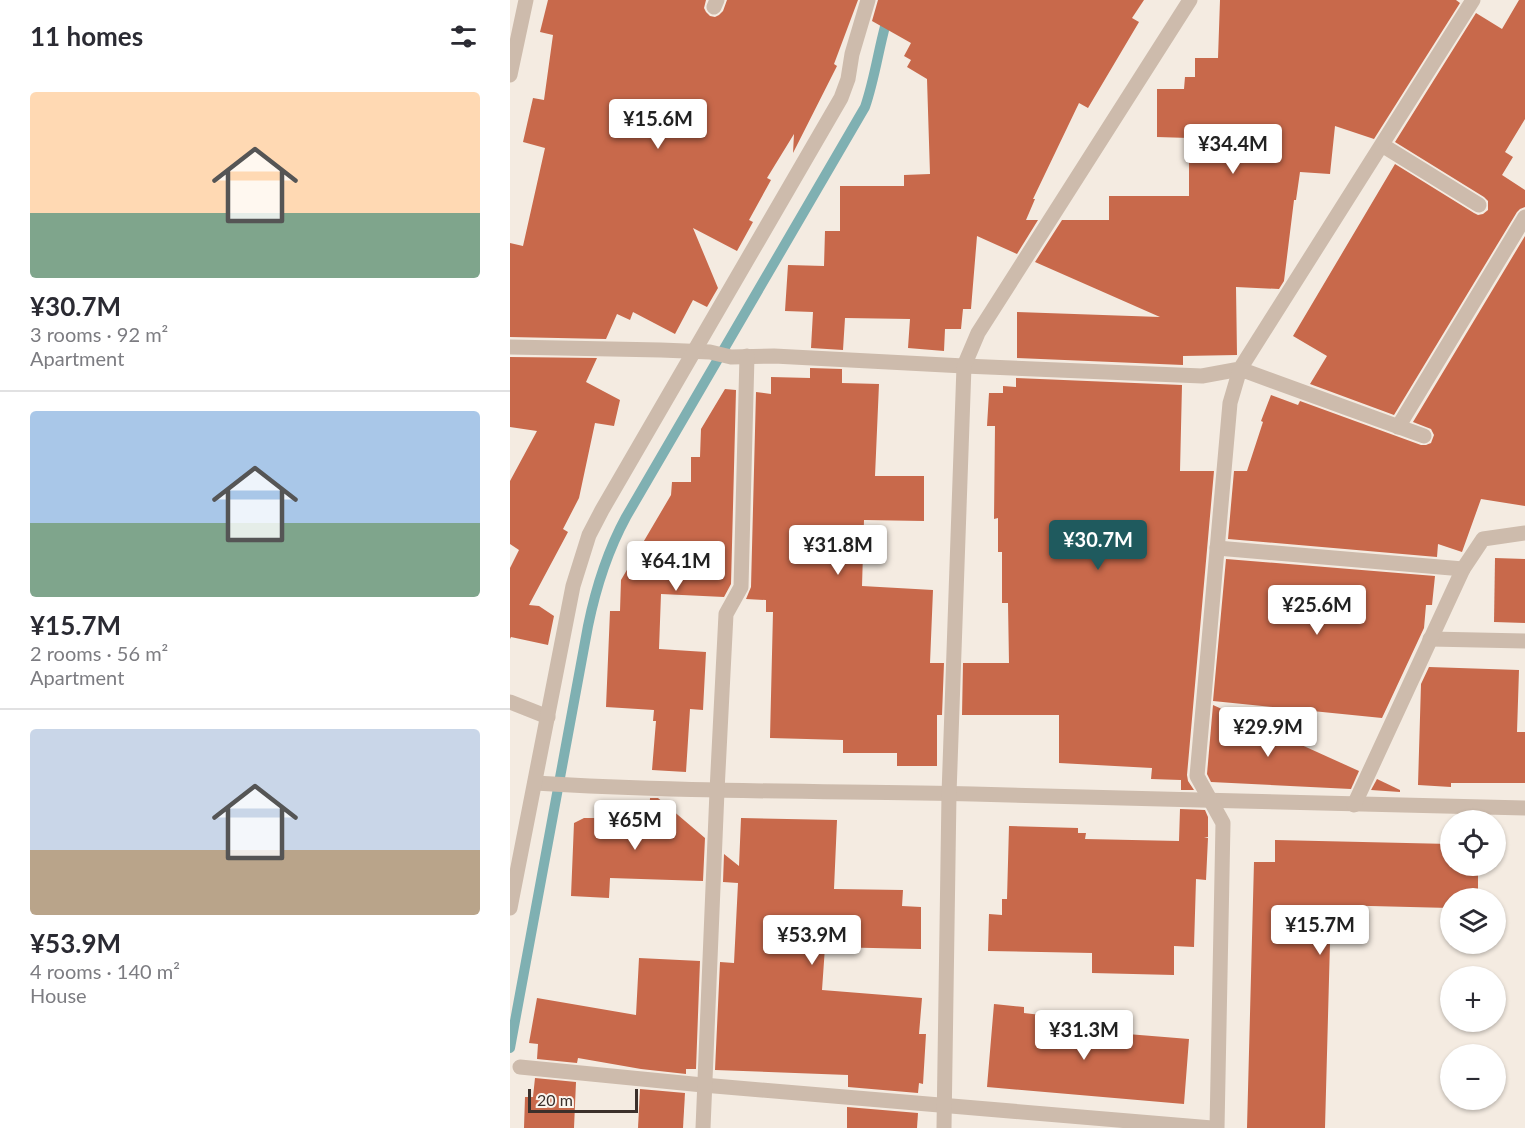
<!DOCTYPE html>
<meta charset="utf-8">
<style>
:root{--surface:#fff;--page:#f2f2f3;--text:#2b2b33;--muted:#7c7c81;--line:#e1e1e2;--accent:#1f5a5e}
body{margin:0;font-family:Lato,sans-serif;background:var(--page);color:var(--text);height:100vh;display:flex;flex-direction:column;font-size:22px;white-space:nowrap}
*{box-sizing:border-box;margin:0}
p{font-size:20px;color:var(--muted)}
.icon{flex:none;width:33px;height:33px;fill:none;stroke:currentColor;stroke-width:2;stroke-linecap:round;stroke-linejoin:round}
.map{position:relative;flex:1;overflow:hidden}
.details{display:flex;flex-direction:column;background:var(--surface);width:510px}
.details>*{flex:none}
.tools{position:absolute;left:930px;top:810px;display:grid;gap:12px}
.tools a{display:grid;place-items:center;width:66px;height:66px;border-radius:50%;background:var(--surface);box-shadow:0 2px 4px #0004;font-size:30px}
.scale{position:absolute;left:18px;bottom:15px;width:110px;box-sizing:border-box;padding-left:6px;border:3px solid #3b302b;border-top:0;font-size:16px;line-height:21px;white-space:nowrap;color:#3b302b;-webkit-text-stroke:4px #fbf5ee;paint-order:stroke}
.price{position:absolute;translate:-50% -51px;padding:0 14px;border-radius:6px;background:#fff;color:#222;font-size:20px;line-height:39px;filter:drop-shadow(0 2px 3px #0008)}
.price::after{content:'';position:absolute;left:50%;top:36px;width:18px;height:14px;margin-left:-9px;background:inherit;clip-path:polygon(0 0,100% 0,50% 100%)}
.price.on{background:var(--accent);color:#fff}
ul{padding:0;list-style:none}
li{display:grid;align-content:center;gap:12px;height:318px;padding:0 30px}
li+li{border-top:2px solid var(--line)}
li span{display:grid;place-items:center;height:186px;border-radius:6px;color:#555}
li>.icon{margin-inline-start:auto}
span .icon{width:108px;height:108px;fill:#fffc;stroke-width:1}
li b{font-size:26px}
h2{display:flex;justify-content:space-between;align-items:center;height:72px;padding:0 30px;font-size:26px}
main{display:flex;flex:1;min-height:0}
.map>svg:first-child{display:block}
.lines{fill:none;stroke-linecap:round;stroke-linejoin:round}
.stream{stroke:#7fb0b2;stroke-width:10}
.building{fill:#c8694b}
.street{stroke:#cdbbac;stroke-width:15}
</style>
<main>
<section class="details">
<h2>11 homes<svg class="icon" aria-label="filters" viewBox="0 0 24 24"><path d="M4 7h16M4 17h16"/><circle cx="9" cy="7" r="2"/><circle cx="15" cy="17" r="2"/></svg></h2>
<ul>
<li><span style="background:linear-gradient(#ffd9b3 65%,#7fa58c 0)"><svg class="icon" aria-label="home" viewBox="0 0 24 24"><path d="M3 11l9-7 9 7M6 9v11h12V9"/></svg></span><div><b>¥30.7M</b><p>3 rooms · 92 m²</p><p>Apartment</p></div></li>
<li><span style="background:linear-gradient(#a9c7e8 60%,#7fa58c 0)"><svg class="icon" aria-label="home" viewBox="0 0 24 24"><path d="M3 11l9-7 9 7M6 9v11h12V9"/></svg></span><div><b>¥15.7M</b><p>2 rooms · 56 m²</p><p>Apartment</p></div></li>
<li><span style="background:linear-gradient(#c9d6e8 65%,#b9a48a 0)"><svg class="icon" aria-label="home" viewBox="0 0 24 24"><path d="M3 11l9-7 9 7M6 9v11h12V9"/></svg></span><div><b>¥53.9M</b><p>4 rooms · 140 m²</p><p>House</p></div></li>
</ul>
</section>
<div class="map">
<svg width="1015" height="1128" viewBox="0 0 1015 1128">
<rect width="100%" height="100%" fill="#f4ebe1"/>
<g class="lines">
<path class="stream" d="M0,1048l78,-422c8,-39 19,-74 38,-109l239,-410c12,-35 15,-72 28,-107"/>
</g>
<g class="building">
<path d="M38,0h158l-2,8 2,4 4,4 5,1 4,-2 4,-4 4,-11h131l-24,64 3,2 -44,87 1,-19 -27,44 4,2 -22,40 4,2 -16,29 -44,-23 25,60 -11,19 -14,-7 -18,34 -42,-22 -3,8 -13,-6 -11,25 -96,-2v-94l13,3 22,-98 -22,-6 10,-44 11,2 9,-65 -13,-3z"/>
<path d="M368,0h266l-12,18 7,4 -51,86 -9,-5 -46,96h2l-9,21h12l-21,34 -40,-18 -6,73h-8l-2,20h-16l-1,22 -36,-3 2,-29 -65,-1 -2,32 -32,-2 2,-36 -28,-1 3,-46 36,1 1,-35h15v-45h64v-11l26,-1 -3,-95 -20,-12 4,-7 -7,-4 7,-13 -39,-22z"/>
<path d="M710,0h236l4,3 -86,136 -39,-13 -5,48 -30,-2 -4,28h-2l-10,81 -5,8 -43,-2 1,68 -54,1v9l-166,-7v-46l143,5 -125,-55 27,-42h47v-24h80v-58l-32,-1v-48h27l1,-12h10v-19h23z"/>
<path d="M1009,0h6v119l-20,33 8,5 -11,18 23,15v17l-5,2 -3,3 -123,203 -84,-31 17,-28 -34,-20 102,-172 79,49 4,2 5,-1 5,-4v-9l-4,-4 -89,-55 81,-129 26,16z"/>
<path d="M1015,236v270l-44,-7 -19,53 -24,-8 -1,13 -209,-18 6,-68h13l16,-49 -2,-1 10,-26 27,10 2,-4 121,44h5l5,-2 3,-8 -3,-6 -18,-7z"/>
<path d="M0,357l87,1 -11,24 34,18 -6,26 -19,-3 -16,75 -16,31 5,3 -39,73 10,1 15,10 -6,29 -37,-8 -1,2v-71l9,-18 -9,-6v-63l27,-50 -27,-4z"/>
<path d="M300,368l32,1v14l37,1 -4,92h49v45l-60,-1 -2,66 71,4 -3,73h14l-2,52h-5v51h-40v-13h-54v-13l-73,-2 3,-126h-7v-12l-20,-1 5,-12 5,-195 15,2v-17l39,1z"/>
<path d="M506,378l166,7 -2,86h34l-27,304 1,6 6,9h-13v-10l-30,-1 1,-11 -93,-5v-48h-97l1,-52h46l-1,-60h-6v-51h-4v-34l-4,1 1,-93h-8l2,-33h14v-7l13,1z"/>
<path d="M215,389l11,1 -5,194 -7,13 -63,-3 -2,55 47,3 -3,58 -13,-1 -4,63 -34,-2 4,-49h-3l1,-11 -48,-3 4,-96h10l1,-31 50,-85 1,-13h19v-25h9l1,-28z"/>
<path d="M985,558l30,1v64l-31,-1z"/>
<path d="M716,559l209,17 -3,29h-6l-2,23 -42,90 -169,-17z"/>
<path d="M919,667l90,3 -2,62h8v51h-74v4l-33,-2 3,-101z"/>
<path d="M703,705l146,66 -8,18 -140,-7 -4,-8z"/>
<path d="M867,779l23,11v2l-29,-2z"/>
<path d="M140,798h8l47,40 -2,43 -93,-3 -1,20 -38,-2 3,-73 10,-5h65z"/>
<path d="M670,809l25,1 3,7v20l-4,1h4l-2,42 -10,-1 -2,68 -20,-1v29l-82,-2v-20l-104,-2 1,-37 13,1v-16h5l2,-73 69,2v5h8l-1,6 94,2z"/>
<path d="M231,818l96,2 -3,69 69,1 -1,16 19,1v42l-96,-2 -3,43 100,8 -3,36h7l-3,50 -4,-1 -1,10 -70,-6v-12l-133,-5 5,-108 14,1 4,-80 -15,-1 1,-28 15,12z"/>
<path d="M765,840l175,4v22h14v3l14,1v28h-28v10l-119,-3 -6,223h-78l7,-266h21z"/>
<path d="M129,958l61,3 -4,108h-10v5l-45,-5 -63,-11 -1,5 -40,-4 1,-15 -9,-1 8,-45 99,17z"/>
<path d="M484,1004l30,3v6l17,2v12l148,12 -5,65 -197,-17z"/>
<path d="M25,1078l41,4 -2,46h-50l1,-31h8z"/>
<path d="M130,1089l45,4 -2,35h-45z"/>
<path d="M337,1107l71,6 -1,15h-70z"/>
</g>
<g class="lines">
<g class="street">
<path d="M204,7l3,-7"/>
<path d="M0,75l16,-75"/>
<path d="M872,145l97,60"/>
<path d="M0,347l151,3 49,2 21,5 43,-1 190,10 238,10 38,-7 233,-369"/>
<path d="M888,427l127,-210"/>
<path d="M707,548l246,21"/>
<path d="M920,639l95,2"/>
<path d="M0,702l38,15"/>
<path d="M25,783c146,9 292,8 438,11 184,4 368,11 552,14"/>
<path d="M844,805l109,-236 20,-30 42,-6"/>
<path d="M0,908l63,-322 16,-51 13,-25 239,-412 7,-19 4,-25 16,-54"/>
<path d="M10,1067l183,18 509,43"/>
<path d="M193,1128l14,-337 9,-177 15,-27 6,-231"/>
<path d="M434,1128l5,-334 15,-428 14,-33 212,-333"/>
<path d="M707,1128l6,-305 -26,-47 33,-373 10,-34 184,67"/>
</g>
</g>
</svg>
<div class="tools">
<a><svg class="icon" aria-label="locate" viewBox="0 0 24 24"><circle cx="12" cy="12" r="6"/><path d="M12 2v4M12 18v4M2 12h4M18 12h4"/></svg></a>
<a><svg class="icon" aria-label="layers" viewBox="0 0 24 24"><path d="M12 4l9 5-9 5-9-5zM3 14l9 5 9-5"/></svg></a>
<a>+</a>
<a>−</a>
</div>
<div class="scale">20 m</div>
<b class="price" style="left:148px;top:150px">¥15.6M</b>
<b class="price" style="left:723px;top:175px">¥34.4M</b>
<b class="price on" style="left:588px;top:571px">¥30.7M</b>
<b class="price" style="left:328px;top:576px">¥31.8M</b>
<b class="price" style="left:166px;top:592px">¥64.1M</b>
<b class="price" style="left:807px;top:636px">¥25.6M</b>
<b class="price" style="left:758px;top:758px">¥29.9M</b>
<b class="price" style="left:125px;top:851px">¥65M</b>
<b class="price" style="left:810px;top:956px">¥15.7M</b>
<b class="price" style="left:302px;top:966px">¥53.9M</b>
<b class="price" style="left:574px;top:1061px">¥31.3M</b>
</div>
</main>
